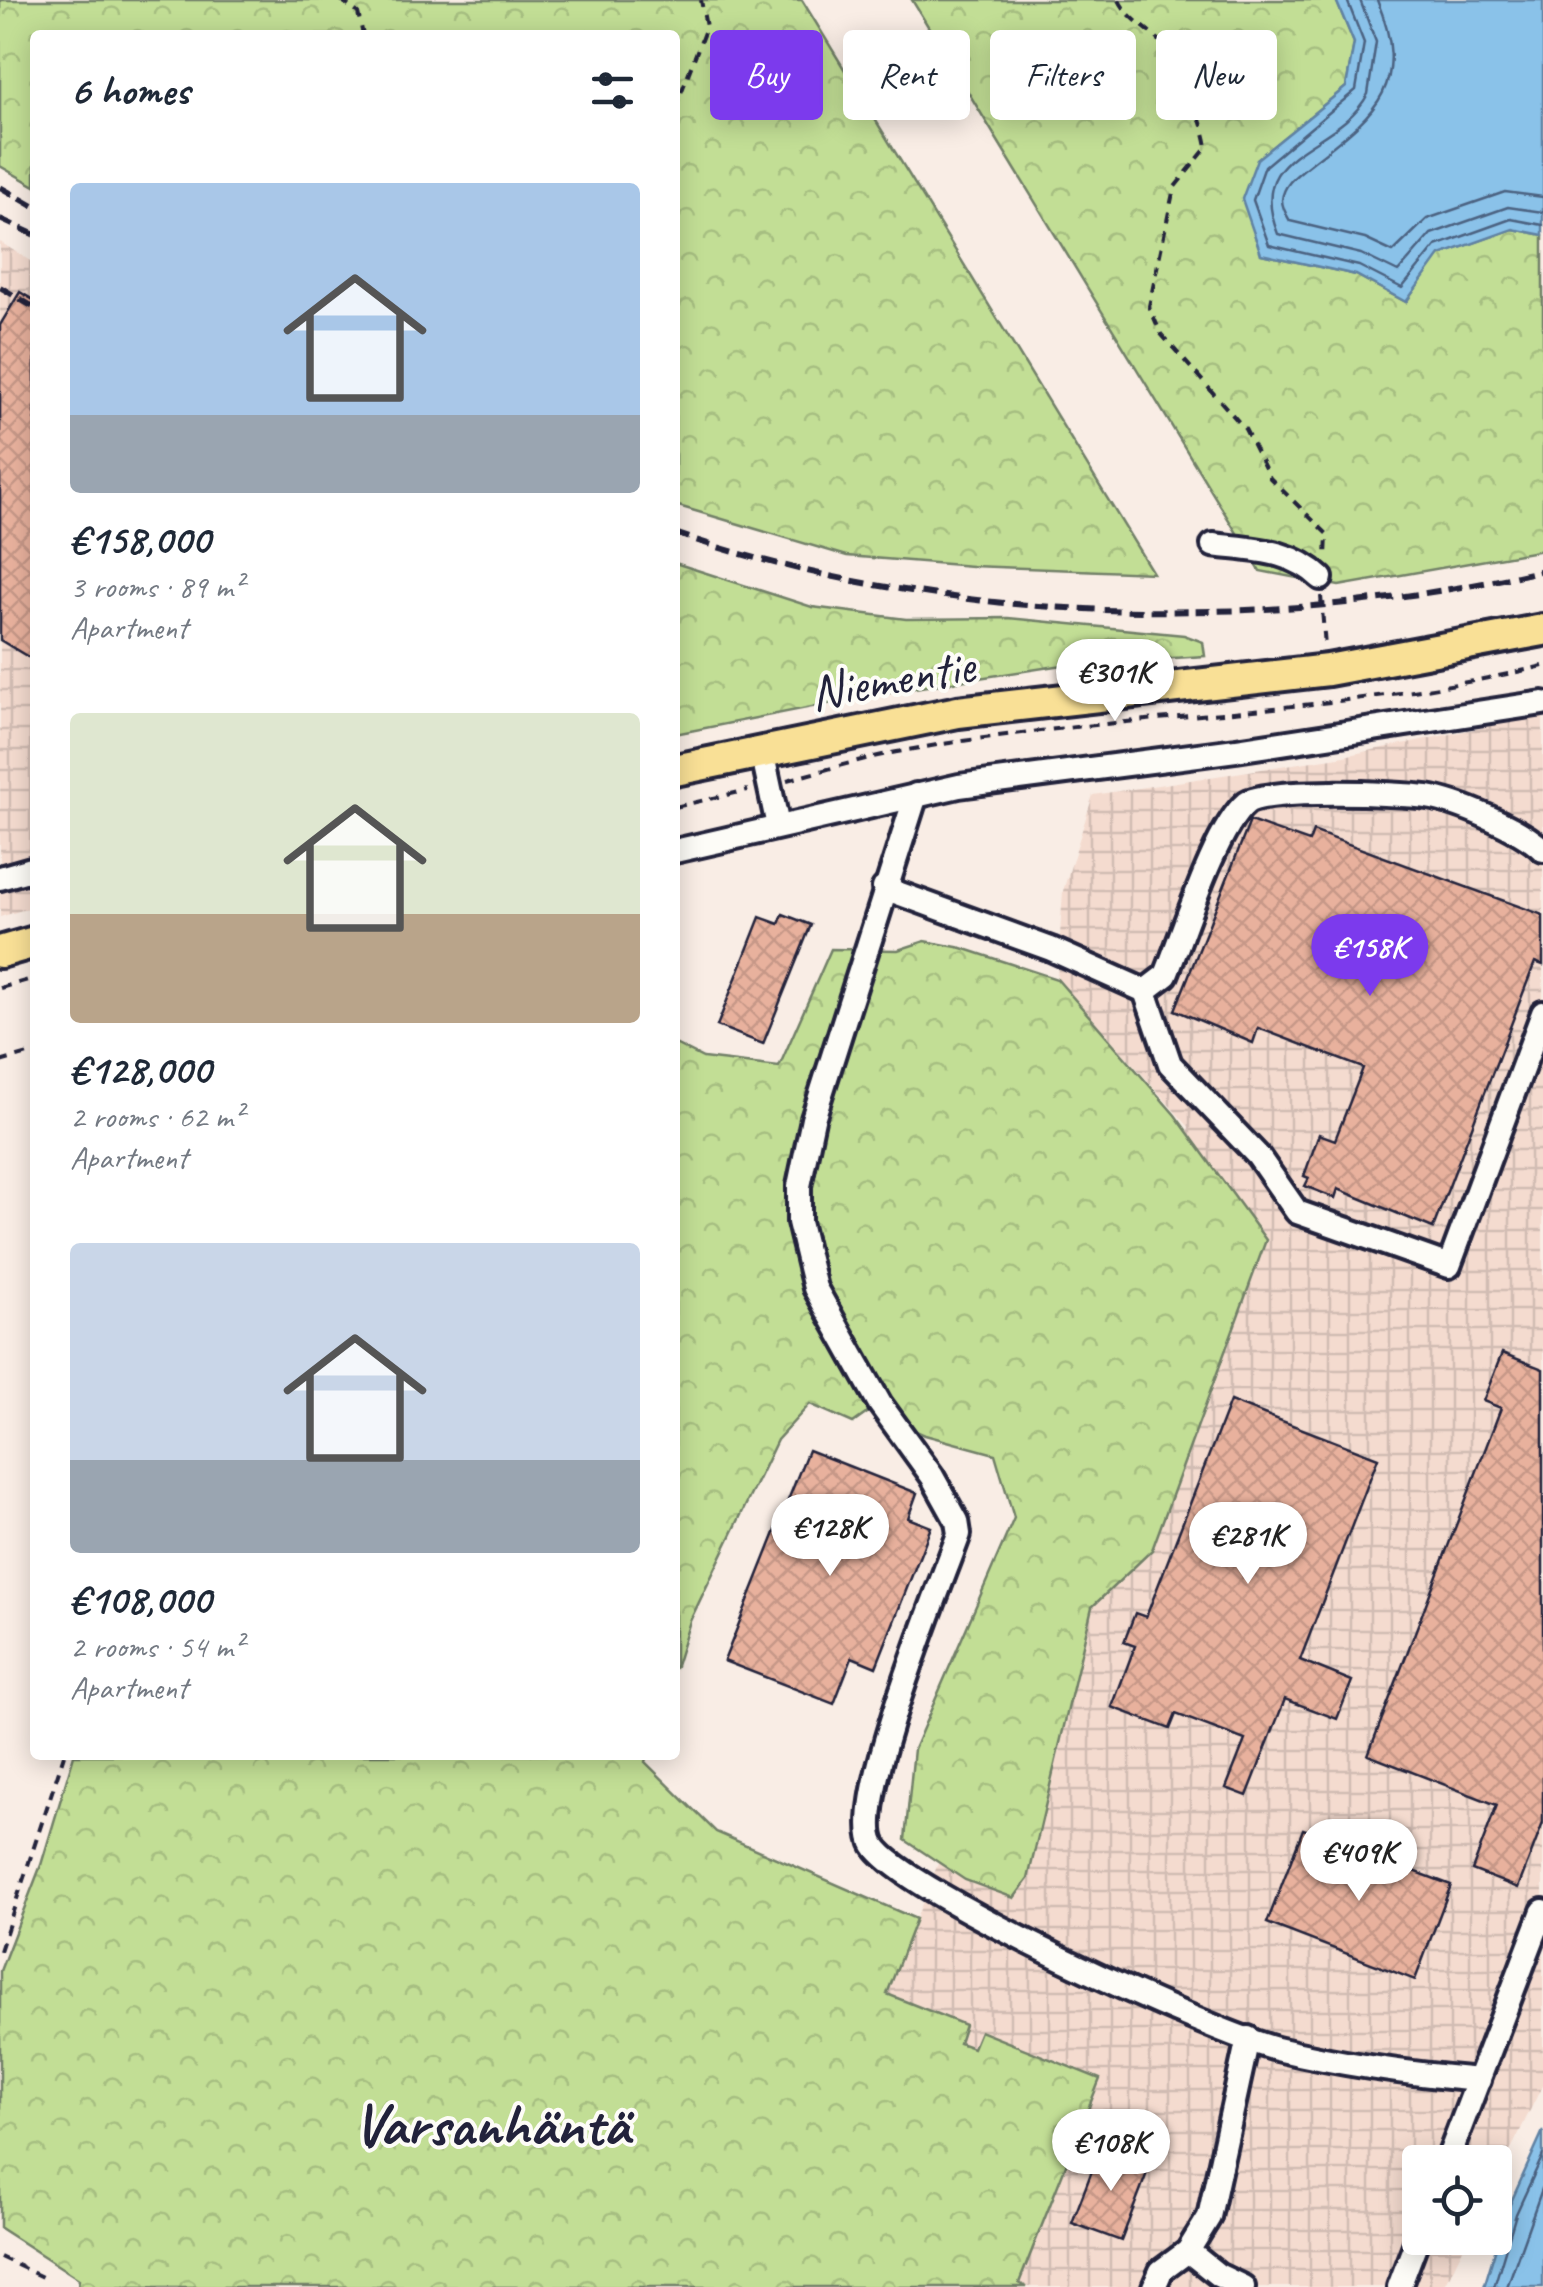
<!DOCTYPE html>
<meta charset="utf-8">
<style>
:root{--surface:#fff;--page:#f2f2f3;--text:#1f2937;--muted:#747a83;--accent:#7c3aed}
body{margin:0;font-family:Caveat,sans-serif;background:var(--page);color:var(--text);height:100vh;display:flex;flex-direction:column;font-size:38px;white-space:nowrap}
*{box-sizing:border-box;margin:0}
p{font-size:32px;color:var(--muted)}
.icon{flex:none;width:55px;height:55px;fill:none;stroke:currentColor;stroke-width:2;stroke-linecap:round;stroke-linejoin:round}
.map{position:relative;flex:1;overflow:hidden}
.sheet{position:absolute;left:30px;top:30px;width:650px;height:1730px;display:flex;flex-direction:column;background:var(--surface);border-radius:10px;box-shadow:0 5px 25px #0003}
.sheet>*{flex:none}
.hud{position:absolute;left:710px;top:30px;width:682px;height:90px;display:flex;gap:20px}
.tools{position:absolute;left:1402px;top:2145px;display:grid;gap:20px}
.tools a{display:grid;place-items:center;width:110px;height:110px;border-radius:10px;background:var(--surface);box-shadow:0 5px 25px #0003;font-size:50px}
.price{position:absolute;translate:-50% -85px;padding:0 22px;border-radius:35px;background:#fff;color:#222;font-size:32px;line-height:65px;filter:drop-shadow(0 2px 5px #0008)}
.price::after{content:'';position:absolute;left:50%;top:60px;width:30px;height:22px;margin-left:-15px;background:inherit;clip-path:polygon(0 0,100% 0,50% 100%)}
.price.current{background:var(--accent);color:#fff}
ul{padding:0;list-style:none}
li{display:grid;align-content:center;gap:20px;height:530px;padding:0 40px}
li span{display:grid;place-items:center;height:310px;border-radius:10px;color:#555}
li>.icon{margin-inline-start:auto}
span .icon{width:180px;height:180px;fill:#fffc;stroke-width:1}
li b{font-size:42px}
h2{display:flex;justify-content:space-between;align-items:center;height:120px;padding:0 40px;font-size:42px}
.tag{padding:0 35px;border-radius:10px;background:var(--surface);box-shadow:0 5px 25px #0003;font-size:35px;line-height:90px}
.tag.current{background:var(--accent);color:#fff}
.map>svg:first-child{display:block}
.industrial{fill:url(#industrial-grid)}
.forest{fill:url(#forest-crowns);stroke:#728068;stroke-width:2.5}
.water{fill:#8ac2e9;stroke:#6082a3;stroke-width:2.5}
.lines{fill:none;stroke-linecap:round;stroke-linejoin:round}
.shore{stroke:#4c6281;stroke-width:2.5}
.building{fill:url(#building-cross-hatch);stroke:#22223b;stroke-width:2.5}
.minor-casing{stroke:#22223b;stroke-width:30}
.major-casing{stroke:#22223b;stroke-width:38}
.path{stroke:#22223b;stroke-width:4;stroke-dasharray:10 8;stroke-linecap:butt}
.minor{stroke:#fdfcf7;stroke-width:22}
.major{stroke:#f9e096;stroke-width:30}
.rail{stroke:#22223b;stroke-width:6;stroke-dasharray:15 8;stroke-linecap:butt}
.labels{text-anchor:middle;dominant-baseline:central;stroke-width:8;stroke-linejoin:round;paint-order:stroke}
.street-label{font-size:50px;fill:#22223b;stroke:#fdfcf7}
.district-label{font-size:60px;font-weight:bold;fill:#22223b;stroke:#fdfcf7}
</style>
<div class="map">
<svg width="1543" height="2287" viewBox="0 0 1543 2287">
<defs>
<pattern id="industrial-grid" width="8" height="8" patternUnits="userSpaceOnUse" patternTransform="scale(2.5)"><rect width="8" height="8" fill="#f4dbcf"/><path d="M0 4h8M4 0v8" fill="none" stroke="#d1bcb3"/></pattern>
<pattern id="forest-crowns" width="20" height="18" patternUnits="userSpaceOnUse" patternTransform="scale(2.5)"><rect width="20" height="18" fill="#c2de95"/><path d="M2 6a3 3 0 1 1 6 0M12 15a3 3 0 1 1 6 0" fill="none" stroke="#a6be81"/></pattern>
<pattern id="building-cross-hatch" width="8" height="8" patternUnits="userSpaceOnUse" patternTransform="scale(2.5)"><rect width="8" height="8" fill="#e8b19d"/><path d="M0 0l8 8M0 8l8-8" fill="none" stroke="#c79888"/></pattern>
</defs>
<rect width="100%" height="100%" fill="#f9ede5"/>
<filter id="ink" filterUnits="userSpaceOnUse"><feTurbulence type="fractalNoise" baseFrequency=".01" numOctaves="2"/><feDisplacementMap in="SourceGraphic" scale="20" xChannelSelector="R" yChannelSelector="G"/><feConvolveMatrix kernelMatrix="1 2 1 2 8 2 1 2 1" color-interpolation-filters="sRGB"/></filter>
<g filter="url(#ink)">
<g class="industrial">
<path d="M0,242l35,22v642l-35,11z"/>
<path d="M1543,715v1369l-48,98v-20h-75v76h48l-24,49h-417l-8,-3 81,-205 -120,-48 -7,17 -15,-6 6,-17 -78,-31 87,-218 216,-649 -132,-148 6,-88 30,-96 246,-38z"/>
</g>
<g class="forest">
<path d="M0,0h802l351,573 -181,-7 -125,-10 -172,-51v-470h-640v151l-35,-20z"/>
<path d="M912,0h424l18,43 -8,44 -89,72 4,95 95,21 50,27 33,-47 74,-26 30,6v315l-204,36 -79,-15z"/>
<path d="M675,563l137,44 94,12 102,-1 176,17 19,7 2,14 -142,9 -175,27 -213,42z"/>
<path d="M925,941l37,7 95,31 118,136 91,125 -114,310 -60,57 -64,272 -14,19 -49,-18 -60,-40 9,-91 100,-231 -19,-64 -70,-19 -55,-24 -17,12 -43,-19 -33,36 -87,181 -15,48v-625l28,14 76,9 52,-118 67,1z"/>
<path d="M74,1755h573l-2,7 71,70 200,87 -29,75 78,31 -6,18 14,5 7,-17 120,48 -81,204 8,4h-949l1,-8 -79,-51v-257l41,-106z"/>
</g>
<g class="water">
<path d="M1336,0h207v235l-30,-6 -73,26 -34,47 -50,-27 -95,-21 -19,-55 15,-40 89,-72 8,-44z"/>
<path d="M1543,2131v156h-59l23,-76z"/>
</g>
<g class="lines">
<g class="shore">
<path d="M1347,0l17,43 -8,47 -91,76 -12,34 16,45 90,21 43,22 34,-42 75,-27 32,6"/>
<path d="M1360,0l16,42 -8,52c-31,58 -125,53 -90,140l83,20 37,18 33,-38 77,-27 35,5"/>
<path d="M1377,0c38,92 -8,117 -73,169 -10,8 -21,17 -22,31 0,6 5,16 8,21l75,18 28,13 34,-33 78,-27 38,5"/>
<path d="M1494,2287l22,-73 27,-59"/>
<path d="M1507,2287l36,-101"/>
</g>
</g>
<g class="building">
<path d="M20,292l15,9v360l-35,-21v-315z"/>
<path d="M1250,821l59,21 4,-11 230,84v50l-8,-3 -102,266 -95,-39 -3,9 -30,-12 4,-8 -5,-2 15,-42 16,6 28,-72 -105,-40 -5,15 -78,-33z"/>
<path d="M783,914l28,11 -48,119 -46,-18 43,-109 19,7z"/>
<path d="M1502,1353l41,16v454l-25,65 -46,-18 25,-65 -129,-50 133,-347 -18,-7z"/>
<path d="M1230,1401l148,57 -78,202 52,21 -15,38 -52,-20 -38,97 -21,-8 19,-48 -69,-26 -6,15 -58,-22 23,-61 -11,-4 11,-29 11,4z"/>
<path d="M808,1450l109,43 -9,25 23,9 -55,140 -24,-10 -18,47 -110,-43z"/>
<path d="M1303,1829l148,56 -36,95 -148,-57z"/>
<path d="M1101,2147l49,18 -29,76 -49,-18z"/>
</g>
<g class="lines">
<g class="minor-casing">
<g id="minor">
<path d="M1213,545c40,5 78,4 108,33"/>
<path d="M762,751l16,75"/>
<path d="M916,795l-103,324 -14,67v36l16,66 65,116 52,72 25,45 2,13c-18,51 -109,270 -85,311 28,47 341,189 403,204 67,16 134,25 202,31"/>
<path d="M675,851l284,-65 277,-36 307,-47"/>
<path d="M0,878l35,-10"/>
<path d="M884,888l167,61 94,42"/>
<path d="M1145,991l25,73 88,92 39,56 152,54 94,-253"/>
<path d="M1145,991l21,-16c17,-41 49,-146 80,-172 19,-15 152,-10 181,-6 32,5 93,31 116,53"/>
<path d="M1447,2162l96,-251"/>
<path d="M1188,2251l30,24 25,12"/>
<path d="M1154,2287l7,-16 27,-20 21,-34 39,-179"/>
<path d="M1399,2287l21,-55"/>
</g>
</g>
<g class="major-casing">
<g id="major">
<path d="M675,770l283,-58 370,-42 215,-40"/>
<path d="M0,952l35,-10"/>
</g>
</g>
<g class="path">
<path d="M341,0l17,13 5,22"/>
<path d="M1119,0c8,17 25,26 39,39 20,20 45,80 49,108l-33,41 -25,118 12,28 84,95 25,49 57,56 -1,24"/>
<path d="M675,109l31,-82 -5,-27"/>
<path d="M1321,596l4,51"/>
<path d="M787,780c36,-9 73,-21 110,-28 214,-40 434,-35 646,-86"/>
<path d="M675,807l73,-17"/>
<path d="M0,988l35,-10"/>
<path d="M0,1062l35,-10"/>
<path d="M0,1951l64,-196"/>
<path d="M0,2257l42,20"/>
</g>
<use href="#minor" class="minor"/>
<use href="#major" class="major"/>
<g class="rail">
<path d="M0,187l35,20"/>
<path d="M0,219l35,16"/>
<path d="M0,287l35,21"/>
<path d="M675,533c260,91 600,102 868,37"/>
</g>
</g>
</g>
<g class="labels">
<g class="street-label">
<text transform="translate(892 679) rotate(-10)">Niementie</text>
</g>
<g class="district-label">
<text x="491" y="2125">Varsanhäntä</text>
</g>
</g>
</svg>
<div class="tools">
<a><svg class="icon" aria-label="locate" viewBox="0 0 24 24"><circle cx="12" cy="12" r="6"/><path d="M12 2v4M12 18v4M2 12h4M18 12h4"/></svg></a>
</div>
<b class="price" style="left:1115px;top:724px">€301K</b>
<b class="price current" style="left:1370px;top:999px">€158K</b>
<b class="price" style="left:830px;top:1579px">€128K</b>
<b class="price" style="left:1248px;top:1587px">€281K</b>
<b class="price" style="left:1359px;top:1904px">€409K</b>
<b class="price" style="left:1111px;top:2194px">€108K</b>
<div class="hud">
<a class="tag current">Buy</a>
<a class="tag">Rent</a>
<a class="tag">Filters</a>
<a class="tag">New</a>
</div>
<section class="sheet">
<h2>6 homes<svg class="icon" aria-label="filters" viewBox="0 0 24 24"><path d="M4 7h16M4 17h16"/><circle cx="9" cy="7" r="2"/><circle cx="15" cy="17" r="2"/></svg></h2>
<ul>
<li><span style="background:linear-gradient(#a9c7e8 75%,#9aa5b1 0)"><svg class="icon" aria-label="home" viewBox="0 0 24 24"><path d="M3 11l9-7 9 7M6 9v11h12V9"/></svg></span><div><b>€158,000</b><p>3 rooms · 89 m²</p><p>Apartment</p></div></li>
<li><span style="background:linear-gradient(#dfe7d0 65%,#b9a48a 0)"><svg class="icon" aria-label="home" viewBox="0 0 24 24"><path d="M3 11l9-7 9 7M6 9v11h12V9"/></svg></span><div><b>€128,000</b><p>2 rooms · 62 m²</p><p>Apartment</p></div></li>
<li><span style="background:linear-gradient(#c9d6e8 70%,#9aa5b1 0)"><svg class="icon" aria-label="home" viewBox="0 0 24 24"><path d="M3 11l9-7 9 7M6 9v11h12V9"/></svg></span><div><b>€108,000</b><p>2 rooms · 54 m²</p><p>Apartment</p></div></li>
</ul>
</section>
</div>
